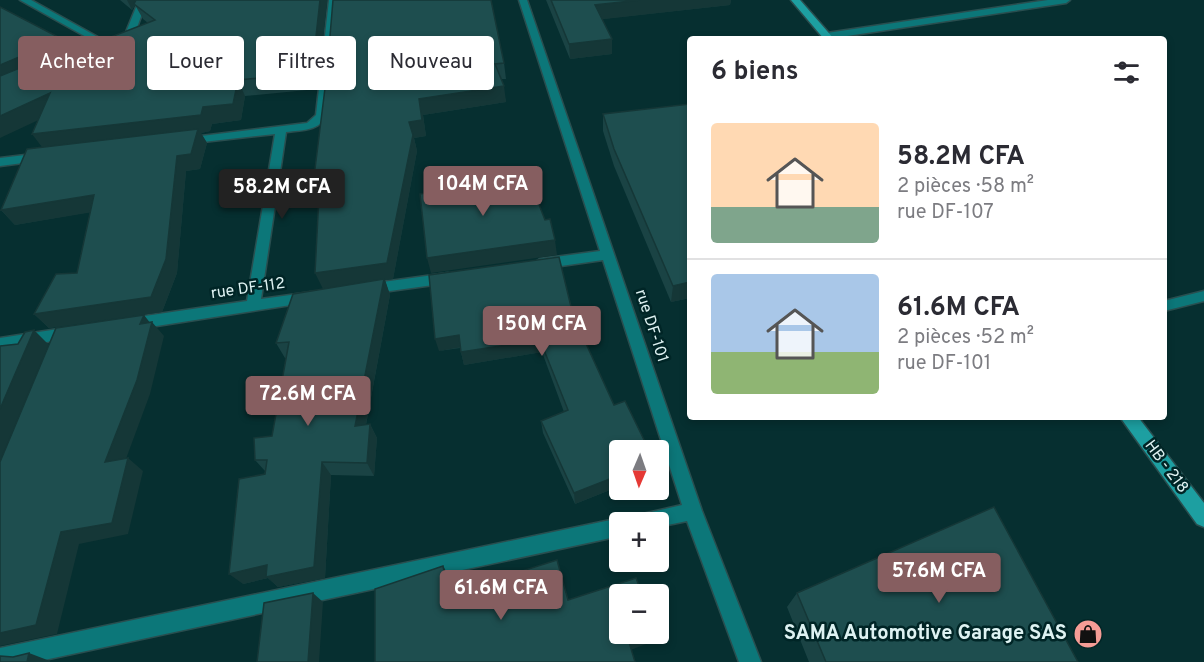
<!DOCTYPE html>
<html lang="fr">
<meta charset="utf-8">
<style>
:root{--surface:#fff;--page:#f7f7f7;--text:#2b2b33;--muted:#7c7c81;--line:#e1e1e2;--accent:#865e60}
body{margin:0;font-family:Overpass,sans-serif;background:var(--page);color:var(--text);height:100vh;display:flex;flex-direction:column;font-size:22px;white-space:nowrap}
*{box-sizing:border-box;margin:0}
p{font-size:20px;color:var(--muted)}
.icon{flex:none;width:33px;height:33px;fill:none;stroke:currentColor;stroke-width:2;stroke-linecap:round;stroke-linejoin:round}
.map{position:relative;flex:1;overflow:hidden}
.panel{position:absolute;left:687px;top:36px;width:480px;height:384px;display:flex;flex-direction:column;background:var(--surface);border-radius:6px;box-shadow:0 3px 9px #0003}
.panel>*{flex:none}
.hud{position:absolute;left:18px;top:36px;width:570px;height:54px;display:flex;gap:12px}
.needle{width:39px;rotate:182deg}
.buttons{position:absolute;left:609px;top:440px;display:grid;gap:12px}
.buttons a{display:grid;place-items:center;width:60px;height:60px;border-radius:6px;background:var(--surface);box-shadow:0 3px 9px #0003;font-size:30px}
.price{position:absolute;translate:-50% -51px;padding:0 14px;border-radius:6px;background:var(--accent);color:#fff;font-size:20px;line-height:39px;filter:drop-shadow(0 2px 3px #0008)}
.price::after{content:'';position:absolute;left:50%;top:36px;width:18px;height:14px;margin-left:-9px;background:inherit;clip-path:polygon(0 0,100% 0,50% 100%)}
.price.on{background:#222;color:#fff}
ul{padding:0;list-style:none}
li{display:flex;align-items:center;gap:18px;height:150px;padding:0 24px}
li+li{border-top:2px solid var(--line)}
li span{display:grid;place-items:center;flex:none;width:168px;height:120px;border-radius:6px;color:#555}
li>.icon{margin-inline-start:auto}
span .icon{width:72px;height:72px;fill:#fffc;stroke-width:1}
li b{font-size:26px}
h2{display:flex;justify-content:space-between;align-items:center;height:72px;padding:0 24px;font-size:26px}
.chip{padding:0 21px;border-radius:6px;background:var(--surface);box-shadow:0 3px 9px #0003;font-size:21px;line-height:54px}
.chip.on{background:var(--accent);color:#fff}
.map>svg:first-child{display:block}
.lines{fill:none;stroke-linecap:round;stroke-linejoin:round}
.minor-casing{stroke:#294e4f;stroke-width:3}
.tertiary-casing{stroke:#294e4f;stroke-width:3}
.secondary-casing{stroke:#294e4f;stroke-width:3}
.minor{fill:#0c7779;fill-rule:evenodd}
.tertiary{fill:#0c7779;fill-rule:evenodd}
.secondary{fill:#1d9fa1;fill-rule:evenodd}
.wall{fill:#1a4344}
.shaded-wall{fill:#153737}
.building{fill:#1e4e4f;stroke:#153737;stroke-width:1.5}
.labels{text-anchor:middle;dominant-baseline:central;stroke-width:5;stroke-linejoin:round;paint-order:stroke}
.street-label{font-size:16px;fill:#def2f2;stroke:#002526}
.near-poi-label{font-size:20px;font-weight:bold;fill:#def2f2;stroke:#002526;text-anchor:end}
</style>
<div class="map">
<svg width="1204" height="662" viewBox="0 0 1204 662">
<rect width="100%" height="100%" fill="#062f30"/>
<g class="lines">
<g class="minor-casing">
<g id="minor">
<path d="M20,0h11l83,46 -8,2z"/>
<path d="M139,0h8l-12,33 -13,11h-6v-4l10,-8z"/>
<path d="M329,0h8l-9,115c-10,16 -25,15 -42,17l-25,167 51,-7 7,5 -2,4 -186,29 -5,-2 -2,-4 2,-4 5,-2 116,-17 28,-167 -90,10 -6,-3 6,-3 122,-15 9,-8z"/>
<path d="M519,0h8l175,511 59,151h-22l-52,-141 -29,6v-5h-26l2,-6 48,-11 -79,-245 -63,9 -7,-5 7,-5 60,-8z"/>
<path d="M1048,0h22l-4,3 -239,36 -5,-3 5,-3z"/>
<path d="M42,153l4,1v6l-46,6v-8z"/>
<path d="M448,273l7,5 -7,5 -80,11 -7,-5 7,-5z"/>
<path d="M71,327l5,2 3,4 -3,4 -76,13v-12z"/>
<path d="M620,518l7,4h-7v14l-585,126h-35v-14z"/>
</g>
</g>
<g class="tertiary-casing">
<path id="tertiary" d="M1204,291v10l-40,10v-10z"/>
</g>
<g class="secondary-casing">
<g id="secondary">
<path d="M791,0h9l34,39h-10z"/>
<path d="M1120,417h18l66,86v24l-7,-3z"/>
</g>
</g>
<use href="#minor" class="minor"/>
<use href="#tertiary" class="tertiary"/>
<use href="#secondary" class="secondary"/>
</g>
<g class="wall">
<path d="M120,0h207l-10,89 -72,7 -4,24 -29,4 -2,7 -9,2 6,10 -7,26 -14,2 -9,102 -15,39 -113,16 -15,-14 43,-41 13,-61 -75,13 -14,-15 41,-63 -4,-27 24,-81 6,10h12l68,-26 -5,-4 -8,-14 -3,5z"/>
<path d="M546,0h185l-1,5 -128,14 10,35 -42,5z"/>
<path d="M504,63l2,16h-5l5,23 -83,13 3,21 -12,2 3,13 -24,128 -8,1 5,15 -24,130 4,-1 7,14 -3,38 -43,-1 -6,103 -47,9 -10,-9 -25,6 22,-113 -10,-11 17,-24 14,-78h-1l-9,-15 74,-58 -27,4 4,-217z"/>
<path d="M690,104v194l-19,4 -57,-136 -11,-35v-17z"/>
<path d="M573,315l47,135v36l-45,18 -32,-71 -2,-12 23,-9 -22,-60 -78,13 -4,-17 -21,3z"/>
<path d="M797,593l281,69h-269l-22,-55z"/>
</g>
<g class="shaded-wall">
<path d="M127,0h10l-5,10z"/>
<path d="M320,0h7l-10,89 -5,-16z"/>
<path d="M640,0h91l-1,5 -134,15 -1,-15z"/>
<path d="M62,39l10,16 -72,31v-21z"/>
<path d="M612,39v15l-42,5 -1,-15z"/>
<path d="M238,80l7,16 -4,24 -29,4 -2,7 -9,2 6,10 -7,26 -14,2 -9,102 -15,39 -113,16 -15,-14 132,-55 -121,-108 -13,-17 171,-27z"/>
<path d="M504,86l2,16 -83,13 3,21 -12,2 3,13 -24,128 -8,1 5,15 -27,145 -8,-14 29,-146 -61,9 -8,-16 94,-151 10,-23z"/>
<path d="M50,93l12,16 -62,29v-22z"/>
<path d="M320,176l1,18 -7,-17z"/>
<path d="M94,195l11,15 -90,15 -14,-15z"/>
<path d="M555,240l2,15 -126,18 -4,-15z"/>
<path d="M690,282v16l-19,4 2,-16z"/>
<path d="M144,315l7,9 1,-2 12,14 -14,58 -30,81 -15,-13 35,-138z"/>
<path d="M34,330l15,15 -49,121v-57z"/>
<path d="M459,335l3,12 -23,4 -4,-12z"/>
<path d="M540,340l2,12 -78,13 -3,-13z"/>
<path d="M370,424l7,14 -3,38 -7,-13z"/>
<path d="M128,458l15,13 -15,63 -49,10 -22,90 -57,12v-13l61,-101z"/>
<path d="M322,462l9,13 -6,103 -47,9 -10,-9 -25,6 -14,-10 38,-9z"/>
<path d="M620,475v11l-45,18 -1,-11z"/>
<path d="M443,566l6,10 6,28 -6,-10z"/>
<path d="M313,593l10,9 -4,60h-11z"/>
<path d="M654,633h1l-1,8 -26,10 1,-9z"/>
<path d="M29,653l21,8v1h-23z"/>
</g>
<g class="building">
<path d="M136,0h184l-8,73 -74,7 -5,24 -30,3 -2,8 -169,19 18,-41 -50,23v-40l74,-30 6,3 75,-29 -21,-16z"/>
<path d="M333,0h158l13,63 -9,1 9,22 -85,13 3,21 -13,2 4,13 -26,128 -72,10 5,-97 -6,1 13,-105z"/>
<path d="M551,0h89l-45,5 17,34 -43,5z"/>
<path d="M0,7l62,32 -62,26z"/>
<path d="M690,104v178l-17,4 -59,-137 -11,-35z"/>
<path d="M198,129l-7,25 -14,2 -11,103 -15,38 -117,17 22,-40 21,-1 17,-78 -93,15 26,-61z"/>
<path d="M527,174l18,46 5,-1 5,21 -128,18 -7,-64z"/>
<path d="M559,257l14,58 41,90 11,-4 24,49h-29v25l-46,18 -33,-72 27,-11 -28,-70 -79,12 -2,-17 -24,4 -6,-64z"/>
<path d="M384,279l-29,147 15,-2 -3,39 -45,-1 -8,105 -48,10 1,-12 -38,9 10,-95 26,-5 2,-14h-12l-1,-22 18,-2 17,-94 -13,1 17,-49z"/>
<path d="M144,315l-4,9 12,-2 -15,58 -32,82 23,-4 -16,65 -51,9 -25,93 -36,8v-171l56,-134z"/>
<path d="M34,330l-34,79v-63l18,-2 7,-12z"/>
<path d="M994,507l84,155h-252l-29,-69z"/>
<path d="M557,560l11,40 68,-22 6,16h-22v39h34l-25,9 6,20h-260v-73l68,-23 6,28z"/>
<path d="M313,593l-5,69h-51l7,-59z"/>
<path d="M29,653l-2,9h-27v-6l13,1z"/>
</g>
<defs>
<g id="shop-disc" transform="scale(1.5)"><circle r="9.5" fill="#f59c96" stroke="#002526"/><path d="M-5-2.5h2.3a2.7 3.5 0 0 1 5.4 0H5L5.5 6h-11ZM-1.5-2.5h3a1.5 2.3 0 0 0-3 0Z" fill="#111"/></g>
</defs>
<g fill-rule="evenodd">
<use href="#shop-disc" x="1088" y="634"/>
</g>
<g class="labels">
<g class="street-label">
<text transform="translate(248 289) rotate(-8)">rue DF-112</text>
<text transform="translate(651 326) rotate(72)">rue DF-101</text>
<text transform="translate(1166 467) rotate(53)">HB - 218</text>
</g>
<g class="near-poi-label">
<text x="1067" y="634">SAMA Automotive Garage SAS</text>
</g>
</g>
</svg>
<div class="buttons">
<a><svg class="needle" viewBox="-14 -14 28 28"><path d="M0-13l5 13h-10z" fill="#e53935"/><path d="M0 13l5-13h-10z" fill="#7c7c81"/></svg></a>
<a>+</a>
<a>−</a>
</div>
<b class="price" style="left:483px;top:217px">104M CFA</b>
<b class="price on" style="left:282px;top:220px">58.2M CFA</b>
<b class="price" style="left:542px;top:357px">150M CFA</b>
<b class="price" style="left:308px;top:427px">72.6M CFA</b>
<b class="price" style="left:939px;top:604px">57.6M CFA</b>
<b class="price" style="left:501px;top:621px">61.6M CFA</b>
<div class="hud">
<a class="chip on">Acheter</a>
<a class="chip">Louer</a>
<a class="chip">Filtres</a>
<a class="chip">Nouveau</a>
</div>
<section class="panel">
<h2>6 biens<svg class="icon" aria-label="filters" viewBox="0 0 24 24"><path d="M4 7h16M4 17h16"/><circle cx="9" cy="7" r="2"/><circle cx="15" cy="17" r="2"/></svg></h2>
<ul>
<li><span style="background:linear-gradient(#ffd9b3 70%,#7fa58c 0)"><svg class="icon" aria-label="home" viewBox="0 0 24 24"><path d="M3 11l9-7 9 7M6 9v11h12V9"/></svg></span><div><b>58.2M CFA</b><p>2 pièces · 58 m²</p><p>rue DF-107</p></div></li>
<li><span style="background:linear-gradient(#a9c7e8 65%,#8fb573 0)"><svg class="icon" aria-label="home" viewBox="0 0 24 24"><path d="M3 11l9-7 9 7M6 9v11h12V9"/></svg></span><div><b>61.6M CFA</b><p>2 pièces · 52 m²</p><p>rue DF-101</p></div></li>
</ul>
</section>
</div>
